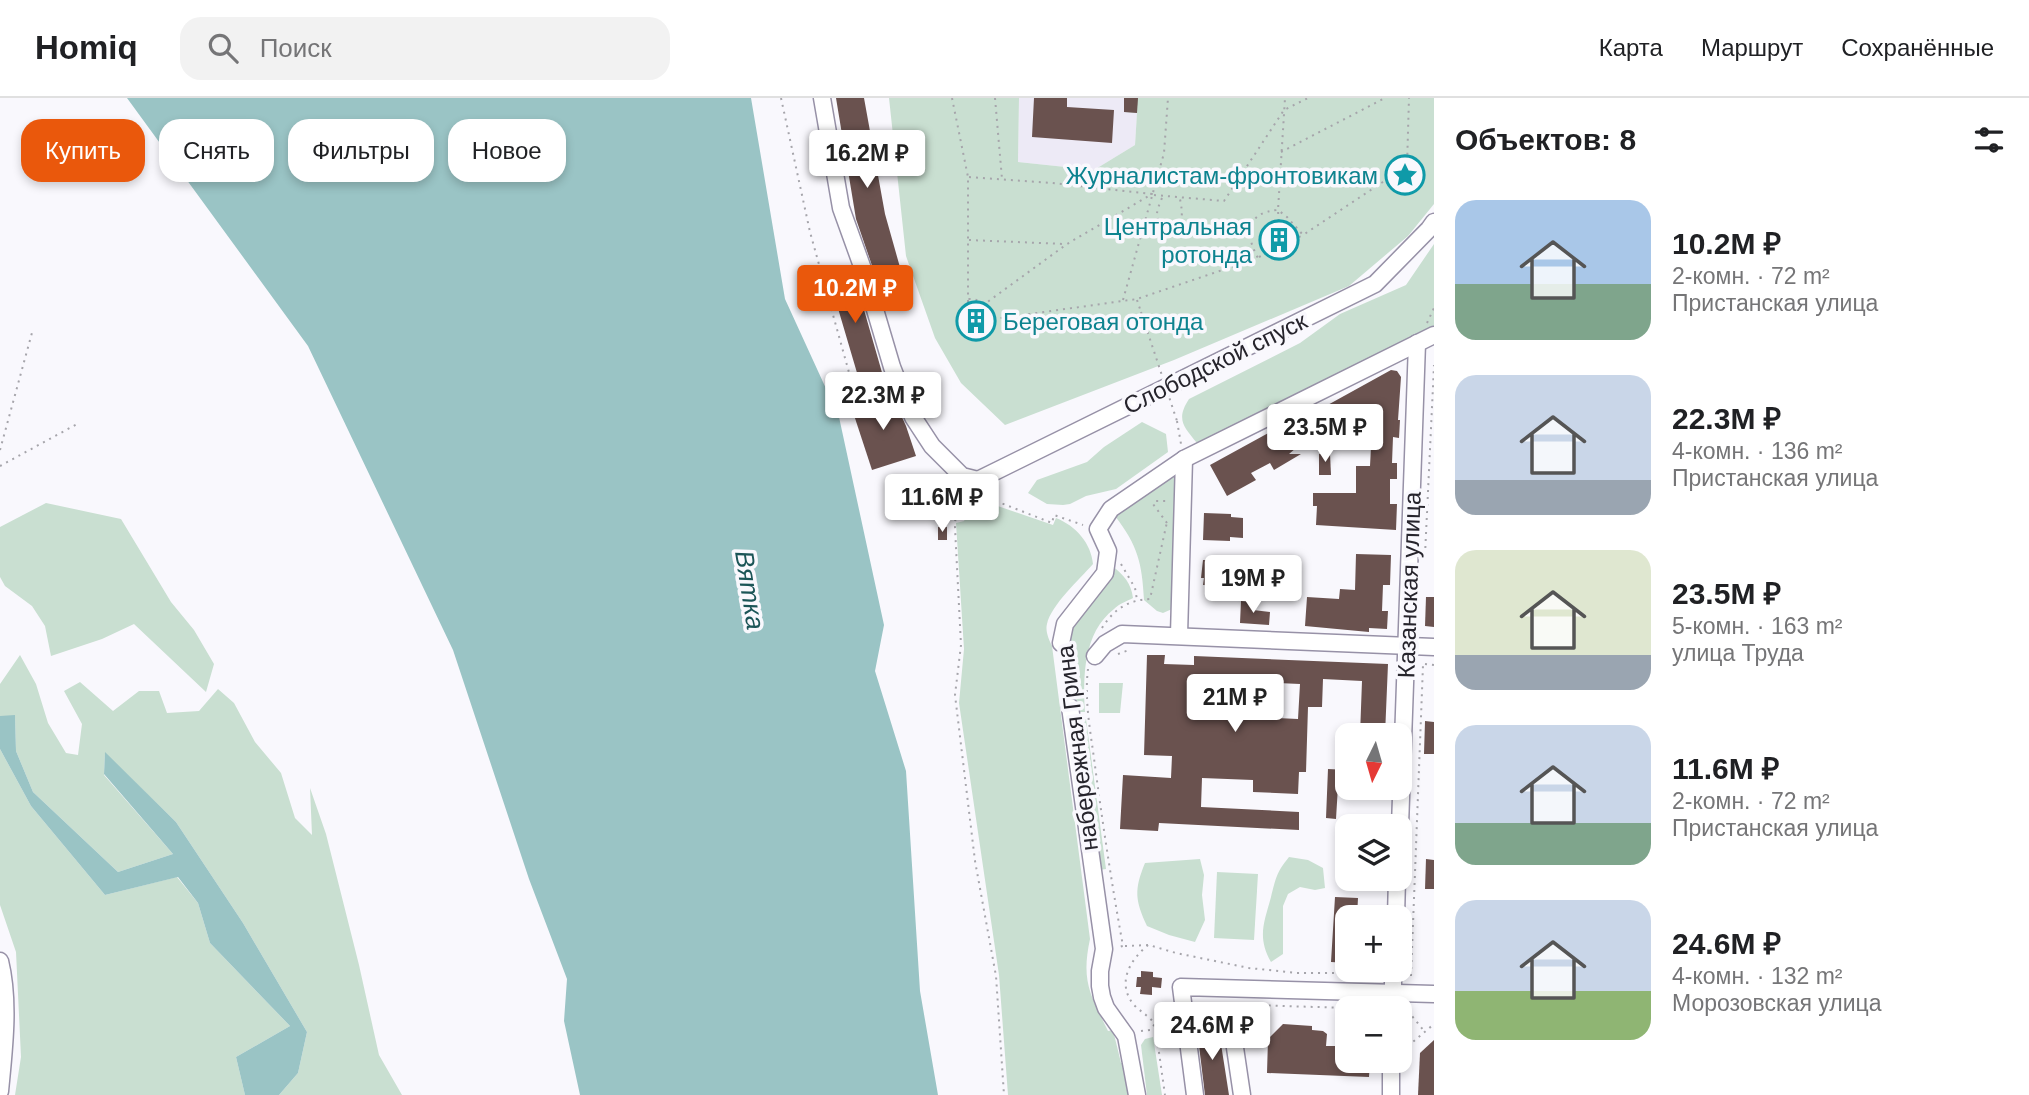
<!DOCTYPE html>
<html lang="ru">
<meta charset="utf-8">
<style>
:root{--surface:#fff;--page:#f2f2f2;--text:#202124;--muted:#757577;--line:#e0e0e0;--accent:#ea580c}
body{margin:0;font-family:Helvetica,sans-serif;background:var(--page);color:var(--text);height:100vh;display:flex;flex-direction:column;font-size:26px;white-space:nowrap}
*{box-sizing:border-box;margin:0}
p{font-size:23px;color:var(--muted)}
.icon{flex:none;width:38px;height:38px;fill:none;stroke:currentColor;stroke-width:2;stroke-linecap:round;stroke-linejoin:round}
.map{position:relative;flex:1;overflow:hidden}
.side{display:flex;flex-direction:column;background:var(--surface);width:595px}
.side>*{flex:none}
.hud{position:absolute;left:21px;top:21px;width:665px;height:63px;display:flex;gap:14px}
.needle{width:46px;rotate:185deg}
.tools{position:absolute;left:1335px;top:625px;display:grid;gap:14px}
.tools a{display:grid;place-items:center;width:77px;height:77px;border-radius:14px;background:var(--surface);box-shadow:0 4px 10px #0003;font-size:35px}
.price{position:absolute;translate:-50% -60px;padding:0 16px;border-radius:7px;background:#fff;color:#222;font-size:23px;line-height:46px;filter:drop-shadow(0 2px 4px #0008)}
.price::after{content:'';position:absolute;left:50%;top:42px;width:21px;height:16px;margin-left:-10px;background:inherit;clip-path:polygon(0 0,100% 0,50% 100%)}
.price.on{background:var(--accent);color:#fff}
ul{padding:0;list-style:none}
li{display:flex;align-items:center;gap:21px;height:175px;padding:0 21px}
li span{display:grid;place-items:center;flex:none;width:196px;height:140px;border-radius:21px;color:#555}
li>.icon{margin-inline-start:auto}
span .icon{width:84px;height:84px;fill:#fffc;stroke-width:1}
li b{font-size:30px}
h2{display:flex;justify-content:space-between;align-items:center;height:84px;padding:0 21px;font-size:30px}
.pill{padding:0 24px;border-radius:21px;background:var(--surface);box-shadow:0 4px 10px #0003;font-size:24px;line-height:63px}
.pill.on{background:var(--accent);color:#fff}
header{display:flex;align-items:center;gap:42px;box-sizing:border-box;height:98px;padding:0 35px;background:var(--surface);border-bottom:2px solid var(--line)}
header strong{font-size:33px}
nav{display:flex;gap:38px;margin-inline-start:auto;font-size:24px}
.search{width:490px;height:63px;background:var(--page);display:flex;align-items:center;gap:18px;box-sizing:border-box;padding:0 24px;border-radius:21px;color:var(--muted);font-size:26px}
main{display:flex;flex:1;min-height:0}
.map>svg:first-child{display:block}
.built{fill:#edeaf6}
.green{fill:#c9dfd1}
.water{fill:#9ac4c5}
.building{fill:#6a524f;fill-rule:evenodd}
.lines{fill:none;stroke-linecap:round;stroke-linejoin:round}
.minor-casing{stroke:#9791a7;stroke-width:19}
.path{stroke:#a6a5ab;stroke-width:2;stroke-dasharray:2 5;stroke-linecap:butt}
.minor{stroke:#fff;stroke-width:16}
.path-bridge{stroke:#a6a5ab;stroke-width:2;stroke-dasharray:2 5;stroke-linecap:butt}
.labels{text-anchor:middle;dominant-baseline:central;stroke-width:7;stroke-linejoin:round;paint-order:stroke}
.culture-label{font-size:24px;fill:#0d838f;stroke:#f9f8fd;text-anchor:end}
.street-label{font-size:24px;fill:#26242c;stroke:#f9f8fd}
.water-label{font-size:26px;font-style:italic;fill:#1b5557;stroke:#f9f8fd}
</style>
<header>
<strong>Homiq</strong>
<div class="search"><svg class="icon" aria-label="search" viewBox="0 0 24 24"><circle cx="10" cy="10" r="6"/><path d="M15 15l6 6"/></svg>Поиск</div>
<nav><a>Карта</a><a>Маршрут</a><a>Сохранённые</a></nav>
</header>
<main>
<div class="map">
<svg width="1434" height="997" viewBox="0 0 1434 997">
<rect width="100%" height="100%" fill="#f9f8fd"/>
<path class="built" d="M1019,0h119l-3,47 -41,25 -76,-8z"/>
<g class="green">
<path d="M889,0h130l-1,64 76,8 41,-25 2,-32 -13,-1v-14h310v106l-26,32 -59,50 -175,74 -169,65 -44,-42 -26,-45 -29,-82z"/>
<path d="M1434,146v85l-108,50 -129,64c-14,-17 -21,-24 -8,-44l111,-56 40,-29 66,-29z"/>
<path d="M1142,324l24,12 2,18 -52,37 -30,7 -16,8 -7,1 -16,-1 -19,-11 9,-13 50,-18 17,-15z"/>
<path d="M1167,376l8,2 3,8 -5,121 -1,4 -9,4 -6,-2 -13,-11c-2,-37 -6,-54 -29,-84z"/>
<path d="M46,405l75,16 50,83 23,28 20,34 -8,28 -72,-68 -32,15 -51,17 -6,-30 -13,-20 -27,-20 -5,-9v-50z"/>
<path d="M989,405l64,22 3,-7c20,8 35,25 37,46 -13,15 -42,41 -46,60 -2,7 2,16 5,22l38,293c-9,42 0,55 18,92l5,-1 8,33 7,-1 5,33h-125l-9,-120 -40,-272 5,-54 -8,-126 8,-2 7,-13z"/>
<path d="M1112,468c12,9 19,17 21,32 -6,3 -14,6 -19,11 -31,24 -31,68 -29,103h-8c-2,-19 -12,-58 -7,-76 5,-23 29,-50 42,-70z"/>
<path d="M20,557l16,29 12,39 18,30 12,2 4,-31 -18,-33 16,-9 33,29 26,-20h20l8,22 32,-2 19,-22 16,14 21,39 26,31 14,45 17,17 -2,-47 16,46 33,131 20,90 23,40h-123l19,-22 9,-41 -64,-109 -67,-101 -71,-69 -1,22 69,79 -55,18 -85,-80 -17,-41 -1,-35h-15v-32z"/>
<path d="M1099,585h24l-3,30h-21z"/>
<path d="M1086,621l20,150 -7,1 -20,-150z"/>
<path d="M0,651l31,57 74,89 72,-18 21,26 12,40 80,83 -54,31 9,38h-230l6,-38 -5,-105 -16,-47z"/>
<path d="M1289,759l19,3 15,8 2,20 -10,2 -15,-3 -12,7 -5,12v48l-12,8c-14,-25 -7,-39 0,-65 5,-19 5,-24 18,-40z"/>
<path d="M1200,761l4,16 -2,20 3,25 -10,22 -26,-7 -22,-9c-12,-26 -13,-36 -2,-63z"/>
<path d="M1217,774l41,2 -4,66 -40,-2z"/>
<path d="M1153,939l1,6 8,52h-15l-6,-50 4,-6z"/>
</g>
<g class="water">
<path d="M127,0h624l34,201 54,118 45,208 -9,46 31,100 14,220 18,104h-358l-16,-74 3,-42 -38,-100 -76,-229 -145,-304z"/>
<path d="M15,617l1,36 17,41 85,80 55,-18 -69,-80 1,-22 71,70 67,101 64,109 -9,41 -19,22h-34l-9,-38 54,-31 -80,-83 -12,-40 -20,-26 -73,18 -74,-89 -31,-57v-33z"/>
</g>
<g class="building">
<path d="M836,0h28l21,116 18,64 -24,8 -23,-67z"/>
<path d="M1034,0h33v9l47,3 -2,33 -80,-6z"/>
<path d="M1124,0h14l-1,15 -13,-1z"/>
<circle cx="1279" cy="143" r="13"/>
<path d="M843,169l3,11 8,-3 29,101 -23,7 -33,-112z"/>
<circle cx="976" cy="222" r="14"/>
<path d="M1391,272l6,1 4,6 -3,43h2l-1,18 -6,-1 -1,26h5v16h-7v25h7l-1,26 -80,-5 1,-19h-4v-13h43v-27h14l3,-57 -47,25 -11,-22z"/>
<path d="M891,295l15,33 10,30 -44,14 -21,-64z"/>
<path d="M1283,327l13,23 -7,6h12l-27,16 -4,-7 -19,10 5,7 -29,16 -17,-31z"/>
<path d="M1330,355l1,22h-12v-21z"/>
<path d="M1204,415l27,1v3l12,1v20l-13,-1v4l-27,-1z"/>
<rect x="938" y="429" width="9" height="13"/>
<path d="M1356,456l35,1 -1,30h-7l-1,26h6l-1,18 -18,-1v4l-64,-6 2,-29 32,2 1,-10 15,1z"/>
<path d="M1203,462l35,2 -1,18 -8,-1v7l-26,-1 1,-7h-3z"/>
<path d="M1426,499h8v30l-9,-1z"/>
<path d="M1241,503l12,1v8l17,2 -1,13 -29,-2z"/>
<path d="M1147,557h18l-1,9 30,1v-9l194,8 -3,71h-25l2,-54 -39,-2 -1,28h-14l-2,65h-7l-1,22 -45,-2v-12l-51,-2 -1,29 98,5v18l-140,-7 -1,8 -38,-2 3,-54 48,3 1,-22 -28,-1zM1278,585l22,1 -2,35 -21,-1z"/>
<path d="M1425,623l9,1v32h-10z"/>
<path d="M1328,671l20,1v16h-10l-2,33 -10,-1z"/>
<path d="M1426,761l8,1v29h-9z"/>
<path d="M1335,799l23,1 -1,19h-9v46l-17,-1z"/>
<path d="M1141,873l12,1v5l9,1 -1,10 -9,-1v8l-12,-1 1,-7h-5l1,-10h4z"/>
<path d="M1283,926l29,2v4l11,1 4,3 -1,12h13l9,7v7h22l-1,17 -102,-4 1,-34z"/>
<path d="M1218,927l11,70h-24l-8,-66z"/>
<path d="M1434,942v55h-16l2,-42z"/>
</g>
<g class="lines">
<g class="minor-casing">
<g id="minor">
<path d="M822,0l19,110 22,61 29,98 9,23 12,27 19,29 30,30 16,4"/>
<path d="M968,391l10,-9 397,-196 54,-55 5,-7"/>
<path d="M1179,537l5,-176"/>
<path d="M1061,545l4,-19 40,-51 3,-22 -10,-22 13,-20 73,-50 250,-124"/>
<path d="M1095,558l10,-12 17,-10 312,13"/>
<path d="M1070,609l34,242 -4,22v15l2,11 4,11 20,28 11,59"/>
<path d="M1400,728l17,-483"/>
<path d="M1396,819l1,-39"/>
<path d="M0,863c10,41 4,88 0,130"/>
<path d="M1393,910v-38"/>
<path d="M1234,943l8,54"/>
<path d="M1195,997l-14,-108 253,7"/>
<path d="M1391,997v-35"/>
</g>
</g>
<g class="path">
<path d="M781,0l29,134 45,162"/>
<path d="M952,0l16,79v122c14,0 22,6 26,20l143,-20 121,-41c-14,-25 -11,-46 20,-48l9,7 16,18 104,-69 2,-68"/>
<path d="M995,0l7,81"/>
<path d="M1281,54l104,-54"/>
<path d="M969,79l83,6 100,11 -85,50 -81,59"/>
<path d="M1154,97l70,6 60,-91 24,-12"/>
<path d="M1162,100c-5,12 -9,20 2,29 21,0 19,-12 16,-28"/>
<path d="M1279,130l-1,-18 7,-112"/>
<path d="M1292,141l10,-3"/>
<path d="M969,142l95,4"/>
<path d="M1259,159l12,-6"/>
<path d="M968,202v7"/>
<path d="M1123,202l41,-147 4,-55"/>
<path d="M1137,202l4,12"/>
<path d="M1427,225l7,-15"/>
<path d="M1177,323l4,23"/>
<path d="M0,352l33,-121"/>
<path d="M0,368l79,-43"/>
<path d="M983,398l69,27 2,-8 29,10"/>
<path d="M958,401l-2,2 -1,27 6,117 -6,50 20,166 21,115 8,119"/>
<path d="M1167,425l-14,-19 3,-3h12"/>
<path d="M1425,457l9,-190"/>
<path d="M1121,466l14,24 2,12"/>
<path d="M1102,530c12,-19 26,-28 48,-29l17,-77"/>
<path d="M1118,556l11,-4"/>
<path d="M1063,560l5,36"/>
<path d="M1425,566l9,1"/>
<path d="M1088,571c-4,32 3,65 7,97 8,60 17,120 28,180l-4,1"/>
<path d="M1148,847c-18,15 -32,38 -14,60 7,7 15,11 21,19l10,71"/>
<path d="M1125,848l24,-1 27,8 73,15 48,5h79"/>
<path d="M1411,878l12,-311"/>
<path d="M1199,913l53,-6 96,3"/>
<path d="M1408,913l16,20"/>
<path d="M1141,933l9,-1 5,-6 16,-2"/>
<path d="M1408,948l26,-22"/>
<path d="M1407,949l1,-36"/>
</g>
<use href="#minor" class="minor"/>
<path class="path-bridge" d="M1141,214l36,109"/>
</g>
<defs>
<g id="sight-ring" transform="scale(2.0125)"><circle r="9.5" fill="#f9f8fd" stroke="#0f9aa8" stroke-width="1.5"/><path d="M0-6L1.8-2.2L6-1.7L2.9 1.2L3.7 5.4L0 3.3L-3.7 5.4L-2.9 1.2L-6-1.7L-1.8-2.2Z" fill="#0f9aa8"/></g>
<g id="building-ring" transform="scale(2.0125)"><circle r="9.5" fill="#f9f8fd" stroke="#0f9aa8" stroke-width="1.5"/><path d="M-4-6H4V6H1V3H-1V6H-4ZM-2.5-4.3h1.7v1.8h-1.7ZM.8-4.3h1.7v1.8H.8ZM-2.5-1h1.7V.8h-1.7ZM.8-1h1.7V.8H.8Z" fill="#0f9aa8"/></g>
</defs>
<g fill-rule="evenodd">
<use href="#sight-ring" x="1405" y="77"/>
<use href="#building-ring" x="1279" y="142"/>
<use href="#building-ring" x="976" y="223"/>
</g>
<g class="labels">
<g class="culture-label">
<text x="1378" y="77">Журналистам-фронтовикам</text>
<text x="1252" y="128">Центральная<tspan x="1252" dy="28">ротонда</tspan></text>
<text x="1003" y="223" text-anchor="start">Береговая отонда</text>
</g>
<g class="street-label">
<text transform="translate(1215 265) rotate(-26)">Слободской спуск</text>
<text transform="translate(1409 487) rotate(-88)">Казанская улица</text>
<text transform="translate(1077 650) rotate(-97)">набережная Грина</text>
</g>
<g class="water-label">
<text transform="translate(750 492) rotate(81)">Вятка</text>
</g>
</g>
</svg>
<div class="tools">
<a><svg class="needle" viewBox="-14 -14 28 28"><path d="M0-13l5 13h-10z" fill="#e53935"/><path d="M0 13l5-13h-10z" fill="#757577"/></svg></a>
<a><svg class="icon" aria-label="layers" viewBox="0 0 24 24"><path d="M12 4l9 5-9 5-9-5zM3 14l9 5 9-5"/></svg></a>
<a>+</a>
<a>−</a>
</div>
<b class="price" style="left:867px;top:92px">16.2M ₽</b>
<b class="price on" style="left:855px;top:227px">10.2M ₽</b>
<b class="price" style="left:883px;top:334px">22.3M ₽</b>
<b class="price" style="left:1325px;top:366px">23.5M ₽</b>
<b class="price" style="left:942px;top:436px">11.6M ₽</b>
<b class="price" style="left:1253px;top:517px">19M ₽</b>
<b class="price" style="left:1235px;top:636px">21M ₽</b>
<b class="price" style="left:1212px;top:964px">24.6M ₽</b>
<div class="hud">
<a class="pill on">Купить</a>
<a class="pill">Снять</a>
<a class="pill">Фильтры</a>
<a class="pill">Новое</a>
</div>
</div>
<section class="side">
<h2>Объектов: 8<svg class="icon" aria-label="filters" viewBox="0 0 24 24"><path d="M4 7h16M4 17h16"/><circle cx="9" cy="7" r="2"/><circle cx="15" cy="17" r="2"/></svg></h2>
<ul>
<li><span style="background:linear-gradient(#a9c7e8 60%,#7fa58c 0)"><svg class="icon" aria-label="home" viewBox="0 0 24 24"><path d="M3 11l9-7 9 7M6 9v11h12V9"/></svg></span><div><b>10.2M ₽</b><p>2-комн. · 72 m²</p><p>Пристанская улица</p></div></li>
<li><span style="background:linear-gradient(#c9d6e8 75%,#9aa5b1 0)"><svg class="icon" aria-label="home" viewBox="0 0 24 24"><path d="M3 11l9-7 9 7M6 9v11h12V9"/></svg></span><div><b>22.3M ₽</b><p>4-комн. · 136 m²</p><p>Пристанская улица</p></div></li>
<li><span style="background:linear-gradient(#dfe7d0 75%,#9aa5b1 0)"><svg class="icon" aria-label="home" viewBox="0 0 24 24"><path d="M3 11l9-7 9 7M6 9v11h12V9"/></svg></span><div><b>23.5M ₽</b><p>5-комн. · 163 m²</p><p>улица Труда</p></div></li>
<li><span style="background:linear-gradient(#c9d6e8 70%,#7fa58c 0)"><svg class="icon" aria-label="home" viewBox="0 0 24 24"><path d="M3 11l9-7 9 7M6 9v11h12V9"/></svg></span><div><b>11.6M ₽</b><p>2-комн. · 72 m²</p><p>Пристанская улица</p></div></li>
<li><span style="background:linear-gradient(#c9d6e8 65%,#8fb573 0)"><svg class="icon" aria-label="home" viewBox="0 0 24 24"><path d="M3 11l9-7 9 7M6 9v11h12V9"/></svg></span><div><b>24.6M ₽</b><p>4-комн. · 132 m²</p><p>Морозовская улица</p></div></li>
</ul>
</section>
</main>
